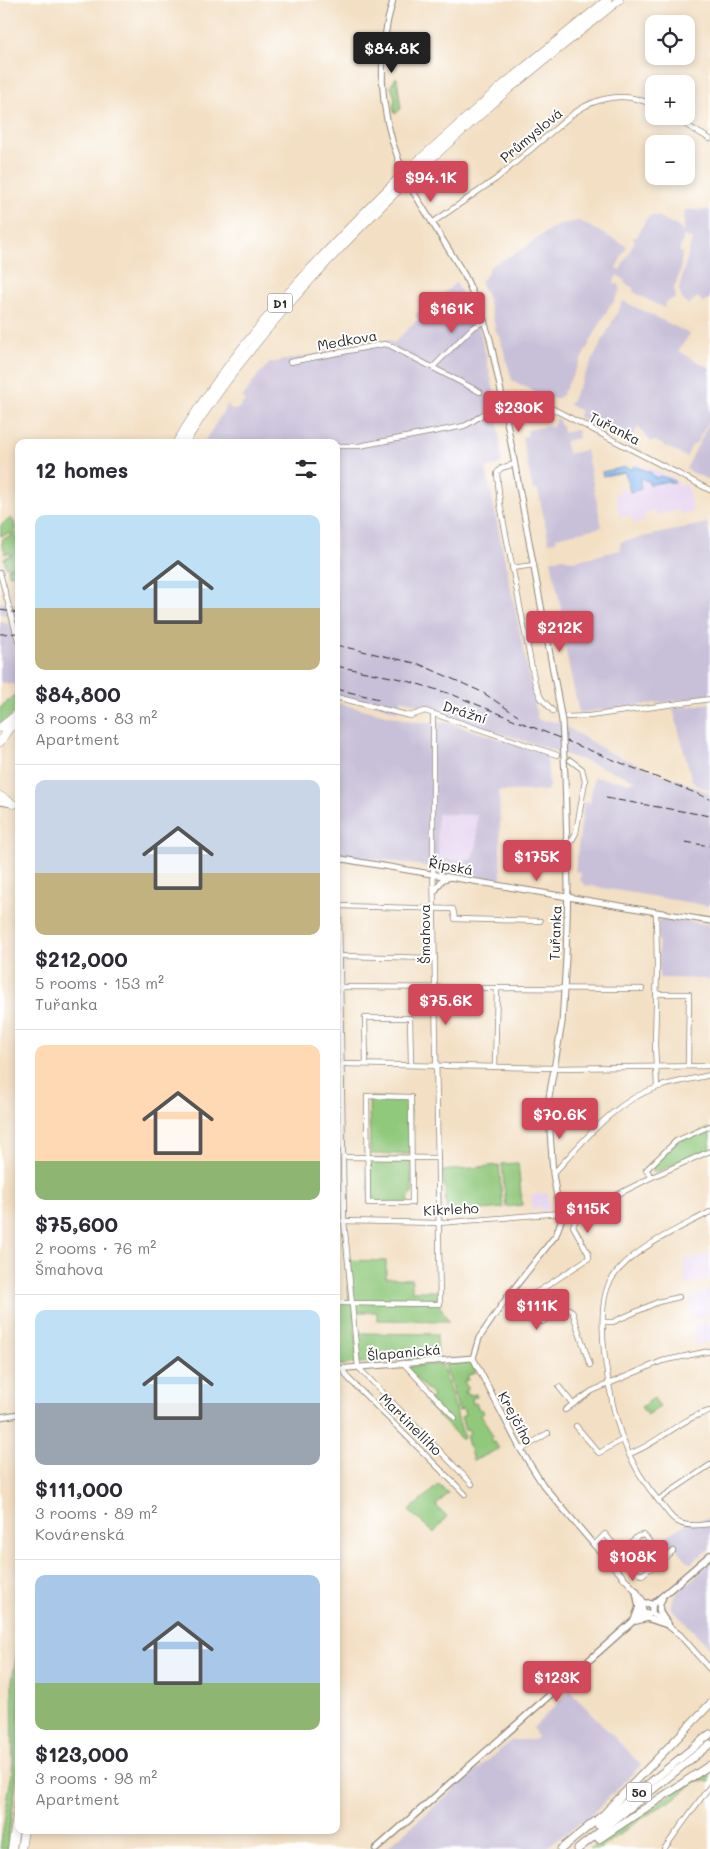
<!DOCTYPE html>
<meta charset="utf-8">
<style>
:root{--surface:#fff;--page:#f7f7f7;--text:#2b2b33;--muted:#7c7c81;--line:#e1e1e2;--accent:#d1495b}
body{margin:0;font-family:Mali,sans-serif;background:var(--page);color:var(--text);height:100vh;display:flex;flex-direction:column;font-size:19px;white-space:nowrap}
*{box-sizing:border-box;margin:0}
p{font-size:16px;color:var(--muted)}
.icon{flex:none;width:28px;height:28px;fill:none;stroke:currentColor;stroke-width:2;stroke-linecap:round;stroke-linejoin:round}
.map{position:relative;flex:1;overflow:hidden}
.sheet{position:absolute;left:15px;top:439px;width:325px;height:1395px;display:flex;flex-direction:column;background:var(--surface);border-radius:10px;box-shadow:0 2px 8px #0003}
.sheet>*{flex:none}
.fabs{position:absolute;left:645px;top:15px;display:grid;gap:10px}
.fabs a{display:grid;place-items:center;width:50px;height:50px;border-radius:10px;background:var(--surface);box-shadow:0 2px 8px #0003;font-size:25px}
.price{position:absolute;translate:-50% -42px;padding:0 11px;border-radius:5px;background:var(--accent);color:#fff;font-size:16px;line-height:32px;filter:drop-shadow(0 1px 2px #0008)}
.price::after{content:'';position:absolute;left:50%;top:30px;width:15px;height:11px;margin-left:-8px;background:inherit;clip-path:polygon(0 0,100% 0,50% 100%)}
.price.selected{background:#222;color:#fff}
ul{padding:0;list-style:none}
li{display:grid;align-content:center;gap:10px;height:265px;padding:0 20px}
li+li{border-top:1px solid var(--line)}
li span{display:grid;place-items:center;height:155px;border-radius:10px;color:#555}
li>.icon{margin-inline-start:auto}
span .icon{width:90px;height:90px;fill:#fffc;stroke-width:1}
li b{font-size:21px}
h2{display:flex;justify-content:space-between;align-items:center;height:60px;padding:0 20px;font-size:21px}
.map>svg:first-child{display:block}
.built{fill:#e6d3f0}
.industrial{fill:#c8c0d8;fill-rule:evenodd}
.green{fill:#90c87b;stroke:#5e7a53}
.water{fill:#86b8f3;stroke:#58728f}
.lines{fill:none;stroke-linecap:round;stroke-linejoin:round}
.minor-casing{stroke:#8f8577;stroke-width:6}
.tertiary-casing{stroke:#8f8577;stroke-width:7}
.secondary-casing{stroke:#8f8577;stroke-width:8}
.trunk-casing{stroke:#8f8577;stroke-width:9}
.motorway-casing{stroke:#8f8577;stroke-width:9}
.minor{stroke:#fff;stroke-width:4.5}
.tertiary{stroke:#fff;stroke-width:5}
.secondary{stroke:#fff;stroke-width:5.5}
.trunk{stroke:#fff;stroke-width:7}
.motorway{stroke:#fff;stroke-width:8}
.rail{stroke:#2b2b2b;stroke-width:1;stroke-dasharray:8 4;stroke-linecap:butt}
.tertiary-bridge-casing{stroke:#8f8577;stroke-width:7;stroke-linecap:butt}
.tertiary-bridge{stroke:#fff;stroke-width:5}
.labels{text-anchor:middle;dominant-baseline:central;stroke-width:4;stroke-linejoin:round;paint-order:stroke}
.shield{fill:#fff;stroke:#6b6b6b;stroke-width:1}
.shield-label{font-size:12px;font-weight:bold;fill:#2b2b2b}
.street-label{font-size:14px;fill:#2b2b2b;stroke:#fff}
</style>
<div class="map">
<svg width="710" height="1849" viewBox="0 0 710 1849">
<rect width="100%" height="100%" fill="#fff"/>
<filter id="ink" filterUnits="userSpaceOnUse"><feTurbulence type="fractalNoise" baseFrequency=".02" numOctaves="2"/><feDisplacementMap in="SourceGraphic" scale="10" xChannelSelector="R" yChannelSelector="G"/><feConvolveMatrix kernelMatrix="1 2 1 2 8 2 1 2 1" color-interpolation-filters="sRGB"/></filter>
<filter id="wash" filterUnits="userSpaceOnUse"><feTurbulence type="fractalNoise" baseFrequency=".0096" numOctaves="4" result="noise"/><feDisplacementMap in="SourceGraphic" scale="20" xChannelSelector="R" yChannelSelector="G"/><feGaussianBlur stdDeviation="1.12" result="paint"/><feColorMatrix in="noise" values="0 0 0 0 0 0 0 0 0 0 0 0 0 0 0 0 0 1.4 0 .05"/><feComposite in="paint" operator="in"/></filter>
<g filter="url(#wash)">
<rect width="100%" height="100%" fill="#f3dfc3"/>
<g class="built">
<path d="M635,463l38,15 6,5v3l8,-1 6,27 -13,2 -1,-4 -23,5 -2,-4 -10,2 2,8 -13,3 -2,-9 -11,2 -5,-23 6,-1 -1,-5h4l1,4 17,-4 -4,-22h-3z"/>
<path d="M437,814l40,1v31l-4,7v6l-35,1z"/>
<path d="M548,1193l1,17 -7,1 -1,-4h-5v4l-9,1v-1l6,-1 -2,-15z"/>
<path d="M710,1254v25l-24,6 -3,-23 2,-2z"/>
<path d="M710,1290v25l-18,4 -3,-18 3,-4z"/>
<path d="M710,1321v20l-14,4 -3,-17 3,-4z"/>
</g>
<g class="industrial">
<path d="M685,210h25v88l-7,5 -5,-6 -10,8 -6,-6 -3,-10 13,-50 -8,-3 -5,15 3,2 -2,19 -6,16 2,10 -10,4 -2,6 -31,-16 1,-2 -2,-3 -8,-4 1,-3 -8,-5 -4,8 7,2 -1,2 2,1 -9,17h-2l-49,92 -7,2 -9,-5 -1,3 -32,-17 -12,-42 -4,-7 -8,-32 -8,-18 7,-6 3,-9 33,-17 26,-19 11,-6 19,-3 48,25 -11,22 4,2 15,-29 -3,-4h5l9,-18 4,-3h7l22,11 4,6z"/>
<path d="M456,282l23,45 17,73 6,63 -16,6 52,251 20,2 52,31 100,40v113l-125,-21 -5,-5 1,-7 -6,-2 9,-69 6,1 4,-26 38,6 1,-2h5l-56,-21 -143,-47 -37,-14 -5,12 -28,-9 -33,-6v-254h-132l24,-38 2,5 4,1 4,-1 8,-10 -4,-1 16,-23 12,-12 118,-23 6,3 24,-24 -3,-4 15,-15 4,3z"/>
<path d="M623,301l67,33 -12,17 32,17v113l-24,-12 23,-46 -1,-1 -11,20 -6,5 -5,10 -30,-16 -5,1 -13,-15 -9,16 -51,-26 3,-6 -12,-6z"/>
<path d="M557,418l3,3 -1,2 3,3 1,7 14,-3 2,8 -14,3 3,13 18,-4 16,77 -46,10v4l-7,1 -11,-52h-5l-11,-53 5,-1 1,-6 22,-5 2,3z"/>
<path d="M707,523l3,13v160l-131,17 -16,-75 4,-1 -16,-77 12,-2 10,3 48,-11 -1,-8z"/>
<path d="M0,602l19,3v31l-6,-18 -13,-5z"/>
<path d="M0,621l11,4 8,60 -19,-3z"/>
<path d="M336,703l80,19 34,1 95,31 2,2 2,31 -2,4h-48l2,90 -70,-14 -95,-14zM437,814l40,1v31l-4,7v6l-35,1z"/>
<path d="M710,703v87l-14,-5 -4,-5 -19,-71z"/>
<path d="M665,917l45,8v54l-51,-1 -1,-57z"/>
<path d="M710,1518v30l-20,16 -24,-28 22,-14z"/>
<path d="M710,1563v85l-39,-40 3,-12z"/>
<path d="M570,1691l71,74 -51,51 -46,33h-159l127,-109h22l3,-3 -4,-9z"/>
</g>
<g class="green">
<path d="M396,77l1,1 4,31 -6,5 -2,-6 2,-10 -4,-12z"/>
<path d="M11,518l3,4 5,27v24l-10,2 -1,-6 3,-1v-1h-5l-2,-9 8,-3 -3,-2 -5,1 1,-3 -4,-7 2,-1 -1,-4 10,-3 -1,-3 -11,3 1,-7 -1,-3z"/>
<path d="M19,692v18l-19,14v-16z"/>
<path d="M369,1097l41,2v55h-40z"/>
<path d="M710,1128v21l-56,24 -3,-8 25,-23z"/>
<path d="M369,1159h42l1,35 -4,4v5l-34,-1v-5l-5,-3z"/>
<path d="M518,1163l4,42 -16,2 -4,-43z"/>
<path d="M499,1165l4,43 -56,5 -4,-42z"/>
<path d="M347,1260l39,1v17l26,1v12h27v14l10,16 -72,-1v-8h-23l3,51 -21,3v-62l13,-1z"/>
<path d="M357,1333l80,1 1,23 -79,6z"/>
<path d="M472,1362l4,11 -8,2v5l-4,1 4,8 -3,1v3h3l1,2 7,-1 1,3 -5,1 1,6 3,-1 3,7 3,-1 2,4 -3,1 12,23 -2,2 2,4 2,-1 4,7 -26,12 -7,-26 4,-2 -2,-4 -3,2 -4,-14 4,-2 -2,-6 -4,1v2l-14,-48z"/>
<path d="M442,1364l22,74 -2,2 -36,-36 7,-8 -28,-29z"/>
<path d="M654,1398l6,9 -13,8 -6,-8z"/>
<path d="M439,1484l9,9 -12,13 11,10 -13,17 -25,-22z"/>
<path d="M19,1640v120l-12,89h-7l13,-86 -1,-82z"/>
<path d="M710,1768v14l-12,-2 -23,18 -39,24 -36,27h-11z"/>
</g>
<path class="water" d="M634,466l18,7 1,3 4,2 3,-2 13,4 2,3h-5l-1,-2 -17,3h-3l-1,-4 -3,1 -2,-3h-3l1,11 -11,3 -5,-20 -22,4 -1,-4 24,-5 5,2z"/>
</g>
<g filter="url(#ink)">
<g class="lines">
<g class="minor-casing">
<g id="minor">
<path d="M671,116l39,23"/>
<path d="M432,223l64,-44 78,-66c24,-17 54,-22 80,-7"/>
<path d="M290,362l94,-18 5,1 91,47"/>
<path d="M433,367l39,-39 13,-7"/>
<path d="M336,446h23l105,-20c10,-4 17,-12 27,-16 18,-8 43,-9 62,-1l157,81"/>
<path d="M515,464l-14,4 -4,5 3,31 35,180 6,14 12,13"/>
<path d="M512,568l22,-3"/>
<path d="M0,573l19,71"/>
<path d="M336,697l74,19 15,-5 132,44"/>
<path d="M566,717l23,-1 121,-17"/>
<path d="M567,849l9,-16 9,-52 -3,-12 -12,-9"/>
<path d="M336,901l3,9 5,311 14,146 114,117"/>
<path d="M338,906l115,3 2,10 85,2"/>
<path d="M656,912l1,54 -2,78 2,43"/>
<path d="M340,956l95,2"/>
<path d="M338,987l304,2"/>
<path d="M656,994h33l-1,72"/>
<path d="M344,1064l210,4 156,-2"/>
<path d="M366,1064l-1,-46h45l1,46"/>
<path d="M495,1067l2,-79"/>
<path d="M367,1096l44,1 1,106h-44z"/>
<path d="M343,1157l95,1"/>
<path d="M553,1174c30,-32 61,-73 105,-87 17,-5 35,-8 52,-12"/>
<path d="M652,1177l-6,-7 30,-29 34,-15"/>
<path d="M710,1212c-31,17 -80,37 -99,68 -19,31 -1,126 12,160 8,22 23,46 39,65 5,6 10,15 18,18 9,4 21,2 30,1"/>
<path d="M343,1221l96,2 146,-12 67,-34 58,-26"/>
<path d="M508,1296l8,3 23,-8 50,-33 -1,-5 -15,-27 4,-9 -1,-5"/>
<path d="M524,1298l18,24 22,-13h5l3,2 18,54"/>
<path d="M336,1303l104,1 -7,-447v-143"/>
<path d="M604,1322h9l45,-20 21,-5"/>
<path d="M403,1363l52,55"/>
<path d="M342,1369l7,10 116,115"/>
<path d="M559,1387l13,16"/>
<path d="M565,1410l27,-19 70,-30 48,-10"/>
<path d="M576,1426l23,27 23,-13"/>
<path d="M521,1450l27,-17"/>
<path d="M629,1454c29,-10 50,-35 81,-43"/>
<path d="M658,1500l52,-35"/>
<path d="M594,1545l11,-11 33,39 4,2 31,-24"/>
<path d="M620,1552l18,-16 6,-1 18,21v4"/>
<path d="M664,1849l46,-63"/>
</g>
</g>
<g class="tertiary-casing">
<g id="tertiary">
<path d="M393,0c-16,54 -14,109 6,161"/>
<path d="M414,193l51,83 16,36 9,27 14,67 53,286"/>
<path d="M0,802l19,3"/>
<path d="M336,858l374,63"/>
<path d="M435,891l7,-11 6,-2"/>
<path d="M473,1358l6,-20 29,-42 48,-61 5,-14 -8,-47 -5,-71 14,-80 4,-65 2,-73 -3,-109"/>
<path d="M473,1358l48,92 22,35 51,60 42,46 9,13"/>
<path d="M336,1369l137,-11"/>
<path d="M0,1417l19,-3"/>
<path d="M652,1613l28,22 30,34"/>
</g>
</g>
<g class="secondary-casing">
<g id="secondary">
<path d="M662,1599c-6,11 -1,16 6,25"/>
<path d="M652,1605l58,-50"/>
<path d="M643,1612l-1,-5 2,-3 4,-1 4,2"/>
<path d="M635,1618l4,-11 -3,-16"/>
<path d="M636,1621l11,-3 21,7"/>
<path d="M376,1849l263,-233 4,-3 4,1 5,-1v-8"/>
</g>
</g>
<g class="trunk-casing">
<g id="trunk">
<path d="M598,1825l112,-91"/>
<path d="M599,1839l111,-74"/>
<path d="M561,1849l43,-35 106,-110"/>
<path d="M578,1849l132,-105"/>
</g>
</g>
<g class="motorway-casing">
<g id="motorway">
<path d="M410,168l94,-84 103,-84"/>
<path d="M413,175l96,-86 110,-89"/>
<path d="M177,442c59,-99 141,-184 223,-265"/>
<path d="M185,442c60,-96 138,-179 219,-258"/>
<path d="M0,728l19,-15"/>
<path d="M0,742l9,-14 10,-6"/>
<path d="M0,796l13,8"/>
<path d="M12,1849l7,-46"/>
<path d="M21,1849l3,-19"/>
</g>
</g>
<use href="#minor" class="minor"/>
<use href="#tertiary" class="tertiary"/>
<use href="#secondary" class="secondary"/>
<use href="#trunk" class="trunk"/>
<use href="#motorway" class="motorway"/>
<g class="rail">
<path d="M0,610l19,3"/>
<path d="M0,634l19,-1"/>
<path d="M336,645l83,19 63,28 36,24"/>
<path d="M336,666l65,13 50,15 259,105"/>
<path d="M336,689l43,10"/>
<path d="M606,798l104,18"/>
<path d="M685,842l25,4"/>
</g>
<g class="tertiary-bridge-casing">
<g id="tertiary-bridge">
<path d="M399,161l15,32"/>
<path d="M557,692l5,29 3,55"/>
</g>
</g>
<use href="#tertiary-bridge" class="tertiary-bridge"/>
</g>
</g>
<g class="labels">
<g class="shield">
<rect x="267.5" y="293.5" width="25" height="19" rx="4"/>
<rect x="626.5" y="1782.5" width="25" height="19" rx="4"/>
</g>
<g class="shield-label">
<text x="280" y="303">D1</text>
<text x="639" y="1792">50</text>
</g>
<g class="street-label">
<text transform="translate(531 135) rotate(-40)">Průmyslová</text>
<text transform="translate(347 340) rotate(-10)">Medkova</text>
<text transform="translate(615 428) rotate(27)">Tuřanka</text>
<text transform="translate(465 712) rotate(18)">Drážní</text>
<text transform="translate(451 866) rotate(10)">Řípská</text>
<text transform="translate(555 933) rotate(-88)">Tuřanka</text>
<text transform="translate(424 934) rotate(-90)">Šmahova</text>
<text transform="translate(451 1209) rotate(-3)">Kikrleho</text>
<text transform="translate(404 1352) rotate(-5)">Šlapanická</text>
<text transform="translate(516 1418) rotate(62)">Krejčího</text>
<text transform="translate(411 1424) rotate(45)">Martinelliho</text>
</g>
</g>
</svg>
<div class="fabs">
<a><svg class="icon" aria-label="locate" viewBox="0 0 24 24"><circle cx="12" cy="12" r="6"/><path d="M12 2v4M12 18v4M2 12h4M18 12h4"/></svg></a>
<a>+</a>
<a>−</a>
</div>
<b class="price selected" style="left:392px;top:74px">$84.8K</b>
<b class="price" style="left:431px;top:203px">$94.1K</b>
<b class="price" style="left:452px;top:334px">$161K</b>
<b class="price" style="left:519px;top:433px">$230K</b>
<b class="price" style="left:560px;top:653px">$212K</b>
<b class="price" style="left:537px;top:882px">$175K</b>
<b class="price" style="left:446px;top:1026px">$75.6K</b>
<b class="price" style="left:560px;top:1140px">$70.6K</b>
<b class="price" style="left:588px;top:1234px">$115K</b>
<b class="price" style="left:537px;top:1331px">$111K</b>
<b class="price" style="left:633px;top:1582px">$108K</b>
<b class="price" style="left:557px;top:1703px">$123K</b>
<section class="sheet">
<h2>12 homes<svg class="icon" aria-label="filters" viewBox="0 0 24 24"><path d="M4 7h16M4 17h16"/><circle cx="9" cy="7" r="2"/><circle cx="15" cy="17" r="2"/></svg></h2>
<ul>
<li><span style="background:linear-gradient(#bfe0f5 60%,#c2b280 0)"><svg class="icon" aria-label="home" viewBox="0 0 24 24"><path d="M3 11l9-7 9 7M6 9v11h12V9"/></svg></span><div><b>$84,800</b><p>3 rooms · 83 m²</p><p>Apartment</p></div></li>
<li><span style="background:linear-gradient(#c9d6e8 60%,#c2b280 0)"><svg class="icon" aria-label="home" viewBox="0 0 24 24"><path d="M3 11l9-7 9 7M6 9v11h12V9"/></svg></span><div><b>$212,000</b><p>5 rooms · 153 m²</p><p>Tuřanka</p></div></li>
<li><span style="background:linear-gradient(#ffd9b3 75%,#8fb573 0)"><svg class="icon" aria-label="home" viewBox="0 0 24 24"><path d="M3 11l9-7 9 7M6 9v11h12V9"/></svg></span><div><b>$75,600</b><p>2 rooms · 76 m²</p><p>Šmahova</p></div></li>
<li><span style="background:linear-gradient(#bfe0f5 60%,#9aa5b1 0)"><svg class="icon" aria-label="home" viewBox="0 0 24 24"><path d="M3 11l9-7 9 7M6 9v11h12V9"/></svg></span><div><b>$111,000</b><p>3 rooms · 89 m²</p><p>Kovárenská</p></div></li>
<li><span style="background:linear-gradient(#a9c7e8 70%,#8fb573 0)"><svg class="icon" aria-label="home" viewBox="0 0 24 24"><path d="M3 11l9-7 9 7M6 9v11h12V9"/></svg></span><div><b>$123,000</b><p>3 rooms · 98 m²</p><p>Apartment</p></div></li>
</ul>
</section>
</div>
